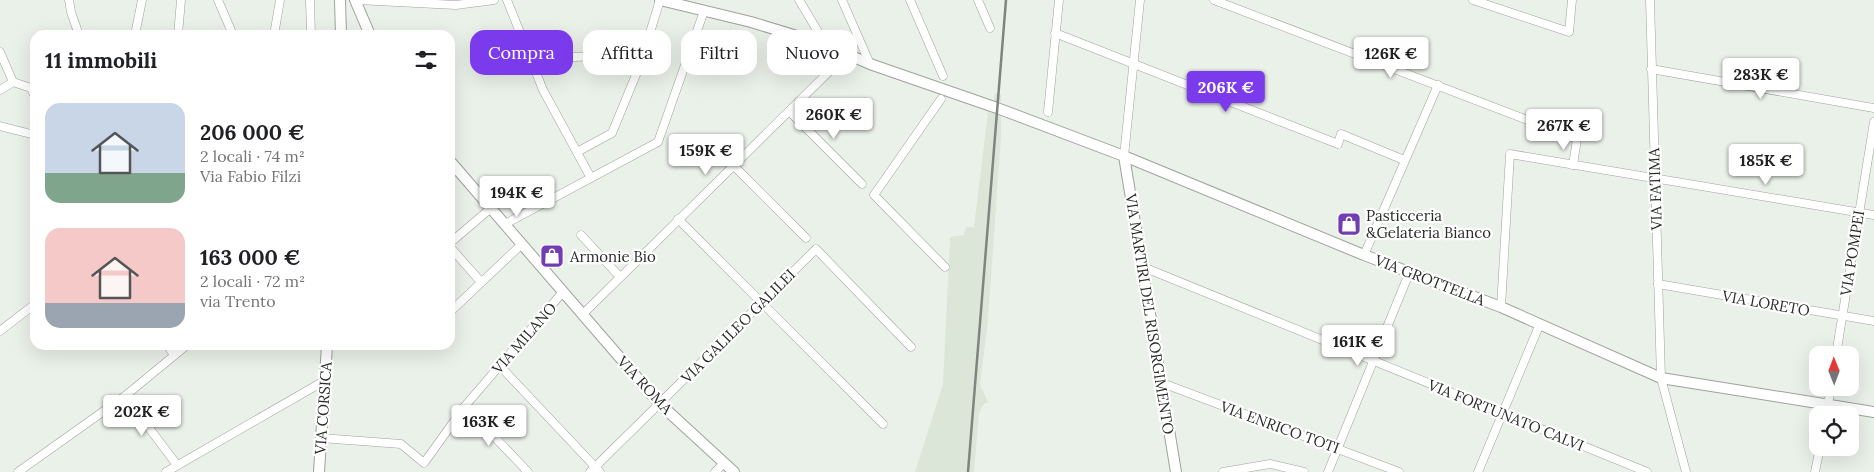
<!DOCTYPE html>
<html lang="it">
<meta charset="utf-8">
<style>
:root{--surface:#fff;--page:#f6f6f6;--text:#202124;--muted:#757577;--accent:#7c3aed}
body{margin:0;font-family:Lora,serif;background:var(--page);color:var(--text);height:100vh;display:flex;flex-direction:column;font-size:19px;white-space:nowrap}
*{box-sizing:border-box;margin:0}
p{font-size:16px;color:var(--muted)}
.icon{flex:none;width:28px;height:28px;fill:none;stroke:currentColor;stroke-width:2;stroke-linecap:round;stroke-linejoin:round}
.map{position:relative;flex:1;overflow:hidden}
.details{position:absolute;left:30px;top:30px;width:425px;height:320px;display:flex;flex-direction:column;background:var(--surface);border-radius:15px;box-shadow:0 5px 20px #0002}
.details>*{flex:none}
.top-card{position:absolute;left:470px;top:30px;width:475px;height:45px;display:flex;gap:10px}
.needle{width:32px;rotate:359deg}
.fabs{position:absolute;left:1809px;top:346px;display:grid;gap:10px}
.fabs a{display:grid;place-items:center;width:50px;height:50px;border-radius:10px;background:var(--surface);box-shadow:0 5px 20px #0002;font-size:25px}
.price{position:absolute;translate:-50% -42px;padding:0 11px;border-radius:5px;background:#fff;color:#222;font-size:16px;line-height:32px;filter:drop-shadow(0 1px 2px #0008)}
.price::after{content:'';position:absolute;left:50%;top:30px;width:15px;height:11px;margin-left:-8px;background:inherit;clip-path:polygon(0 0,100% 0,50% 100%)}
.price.selected{background:var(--accent);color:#fff}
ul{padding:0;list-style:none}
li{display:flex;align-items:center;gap:15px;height:125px;padding:0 15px}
li span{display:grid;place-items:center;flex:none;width:140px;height:100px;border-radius:15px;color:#555}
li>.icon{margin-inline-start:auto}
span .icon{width:60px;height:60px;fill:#fffc;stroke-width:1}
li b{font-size:21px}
h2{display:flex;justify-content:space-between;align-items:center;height:60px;padding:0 15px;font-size:21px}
.tag{padding:0 18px;border-radius:15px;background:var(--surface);box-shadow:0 5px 20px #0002;font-size:18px;line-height:45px}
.tag.selected{background:var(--accent);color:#fff}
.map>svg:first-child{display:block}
.built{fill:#dbe6d8}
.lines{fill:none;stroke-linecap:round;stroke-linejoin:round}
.minor-casing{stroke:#9da39b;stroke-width:9}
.tertiary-casing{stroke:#9da39b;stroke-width:12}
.minor{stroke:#fff;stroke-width:8}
.tertiary{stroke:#fff;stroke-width:10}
.rail{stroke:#7f847e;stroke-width:2.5}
.labels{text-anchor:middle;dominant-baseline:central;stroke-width:4.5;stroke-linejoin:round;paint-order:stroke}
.street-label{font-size:15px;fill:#292c29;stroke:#fff}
.poi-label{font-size:15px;fill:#292c29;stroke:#fff;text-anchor:start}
</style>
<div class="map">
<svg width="1874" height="472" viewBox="0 0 1874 472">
<rect width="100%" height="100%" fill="#eaf1e8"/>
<path class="built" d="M995,93l6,2v42l-13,183 -8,65 8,17 -4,2 -5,9 -5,59h-59l28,-88 7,-147 14,-2 2,-8h8l14,-115 5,2z"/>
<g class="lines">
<g class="minor-casing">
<g id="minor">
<path d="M69,0l2,12 8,23"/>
<path d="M218,0l15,35"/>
<path d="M310,0l1,35"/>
<path d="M357,0l99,5 38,-5"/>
<path d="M507,0l36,90 48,88"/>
<path d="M799,0l27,45"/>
<path d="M842,0l28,64"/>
<path d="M910,0l33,76"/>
<path d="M978,0l12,28"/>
<path d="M1214,0l363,139 -4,26"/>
<path d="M1473,0l96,32 3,-32"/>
<path d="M1650,0l11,378 25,94"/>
<path d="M1055,33l283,111 3,-10 63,26"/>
<path d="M135,35l7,-35"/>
<path d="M178,35l3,-35"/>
<path d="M274,35l6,-35"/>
<path d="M0,52l13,30 18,6 4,9"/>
<path d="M533,66c41,-13 66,-12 107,-1"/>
<path d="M1651,69l223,39"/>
<path d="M0,90l13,-8"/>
<path d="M941,99l-67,96 71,72"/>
<path d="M790,112l72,72"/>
<path d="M1048,112l11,-112"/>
<path d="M0,126l35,9"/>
<path d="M577,152l35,-19 28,-68 20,-65"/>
<path d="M1124,156l16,-156"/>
<path d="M733,165l73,73"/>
<path d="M678,219l205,205"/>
<path d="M505,224l153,-82 46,-131"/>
<path d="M581,235l39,42"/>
<path d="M450,243l41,-35"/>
<path d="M450,247l31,35"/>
<path d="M1364,255l74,-170"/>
<path d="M1143,267l504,205"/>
<path d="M1658,284l216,37"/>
<path d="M1501,307l9,-153 364,61"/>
<path d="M450,312l72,-68"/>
<path d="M582,315l265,-261"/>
<path d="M0,331l35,-27"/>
<path d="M167,345l7,10"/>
<path d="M1836,355l38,-233"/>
<path d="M500,366l100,106"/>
<path d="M1162,383l237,89"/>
<path d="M125,396l52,69"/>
<path d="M465,406l63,66"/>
<path d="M1826,415l5,-27"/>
<path d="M321,438l80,6 23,19 41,-57 97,-113"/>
<path d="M18,472l107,-76 62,-51"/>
<path d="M166,472l158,-91"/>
<path d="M590,472l226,-223 95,98"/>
<path d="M715,472l9,-9"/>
<path d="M1223,472l47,-8 34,8"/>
<path d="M1328,472l82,-201"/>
<path d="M1478,472l61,-146"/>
<path d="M1815,472l5,-24"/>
</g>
</g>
<g class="tertiary-casing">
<g id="tertiary">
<path d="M340,0l1,35"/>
<path d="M355,0l15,35"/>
<path d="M660,0l91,22 75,23 44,19 127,44 127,48 240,99 137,52 160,71 213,34"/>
<path d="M1124,156l52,316"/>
<path d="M450,161l210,243 74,68"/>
<path d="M319,472l8,-127"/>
</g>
</g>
<use href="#minor" class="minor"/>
<use href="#tertiary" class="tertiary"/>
<path class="rail" d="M968,472l38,-472"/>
</g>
<defs>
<g id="shop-square" transform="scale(1.25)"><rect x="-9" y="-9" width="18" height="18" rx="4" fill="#723cb2" stroke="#fff"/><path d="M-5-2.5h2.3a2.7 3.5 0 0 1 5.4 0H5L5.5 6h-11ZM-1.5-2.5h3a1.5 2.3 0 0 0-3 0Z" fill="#fff"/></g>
</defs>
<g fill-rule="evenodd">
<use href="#shop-square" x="1349" y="224"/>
<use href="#shop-square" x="552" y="256"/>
</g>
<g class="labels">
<g class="street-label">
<text transform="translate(1655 189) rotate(-92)">VIA FATIMA</text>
<text transform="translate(1852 253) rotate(-81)">VIA POMPEI</text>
<text transform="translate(1430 280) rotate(21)">VIA GROTTELLA</text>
<text transform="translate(1766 303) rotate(10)">VIA LORETO</text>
<text transform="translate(1150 314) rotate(81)">VIA MARTIRI DEL RISORGIMENTO</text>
<text transform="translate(738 326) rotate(-45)">VIA GALILEO GALILEI</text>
<text transform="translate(524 338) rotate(-49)">VIA MILANO</text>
<text transform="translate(645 385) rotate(47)">VIA ROMA</text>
<text transform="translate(323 408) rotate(-86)">VIA CORSICA</text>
<text transform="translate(1506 415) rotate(22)">VIA FORTUNATO CALVI</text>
<text transform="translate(1280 427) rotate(20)">VIA ENRICO TOTI</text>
</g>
<g class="poi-label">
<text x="1366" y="215">Pasticceria<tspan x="1366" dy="17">&amp;Gelateria Bianco</tspan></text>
<text x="570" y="256">Armonie Bio</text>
</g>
</g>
</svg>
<div class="fabs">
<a><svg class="needle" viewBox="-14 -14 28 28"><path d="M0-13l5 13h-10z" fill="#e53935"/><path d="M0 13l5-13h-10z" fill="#757577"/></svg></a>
<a><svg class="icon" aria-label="locate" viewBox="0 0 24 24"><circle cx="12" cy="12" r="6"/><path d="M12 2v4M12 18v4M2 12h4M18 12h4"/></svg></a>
</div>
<b class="price" style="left:1391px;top:79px">126K €</b>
<b class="price" style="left:1761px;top:100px">283K €</b>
<b class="price selected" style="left:1226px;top:113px">206K €</b>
<b class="price" style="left:834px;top:140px">260K €</b>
<b class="price" style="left:1564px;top:151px">267K €</b>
<b class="price" style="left:706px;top:176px">159K €</b>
<b class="price" style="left:1766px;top:186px">185K €</b>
<b class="price" style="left:517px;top:218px">194K €</b>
<b class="price" style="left:1358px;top:367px">161K €</b>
<b class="price" style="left:142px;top:437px">202K €</b>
<b class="price" style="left:489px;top:447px">163K €</b>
<div class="top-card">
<a class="tag selected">Compra</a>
<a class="tag">Affitta</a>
<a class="tag">Filtri</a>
<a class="tag">Nuovo</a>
</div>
<section class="details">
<h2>11 immobili<svg class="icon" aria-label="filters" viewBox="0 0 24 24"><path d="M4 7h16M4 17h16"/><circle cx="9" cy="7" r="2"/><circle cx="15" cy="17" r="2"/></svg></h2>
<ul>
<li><span style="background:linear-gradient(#c9d6e8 70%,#7fa58c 0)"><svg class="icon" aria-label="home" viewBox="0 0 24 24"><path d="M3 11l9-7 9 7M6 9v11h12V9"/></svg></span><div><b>206 000 €</b><p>2 locali · 74 m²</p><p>Via Fabio Filzi</p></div></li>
<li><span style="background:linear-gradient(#f6c9c9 75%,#9aa5b1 0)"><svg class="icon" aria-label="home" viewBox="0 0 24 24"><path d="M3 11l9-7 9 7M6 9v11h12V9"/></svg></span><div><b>163 000 €</b><p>2 locali · 72 m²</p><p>via Trento</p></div></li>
</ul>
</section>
</div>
